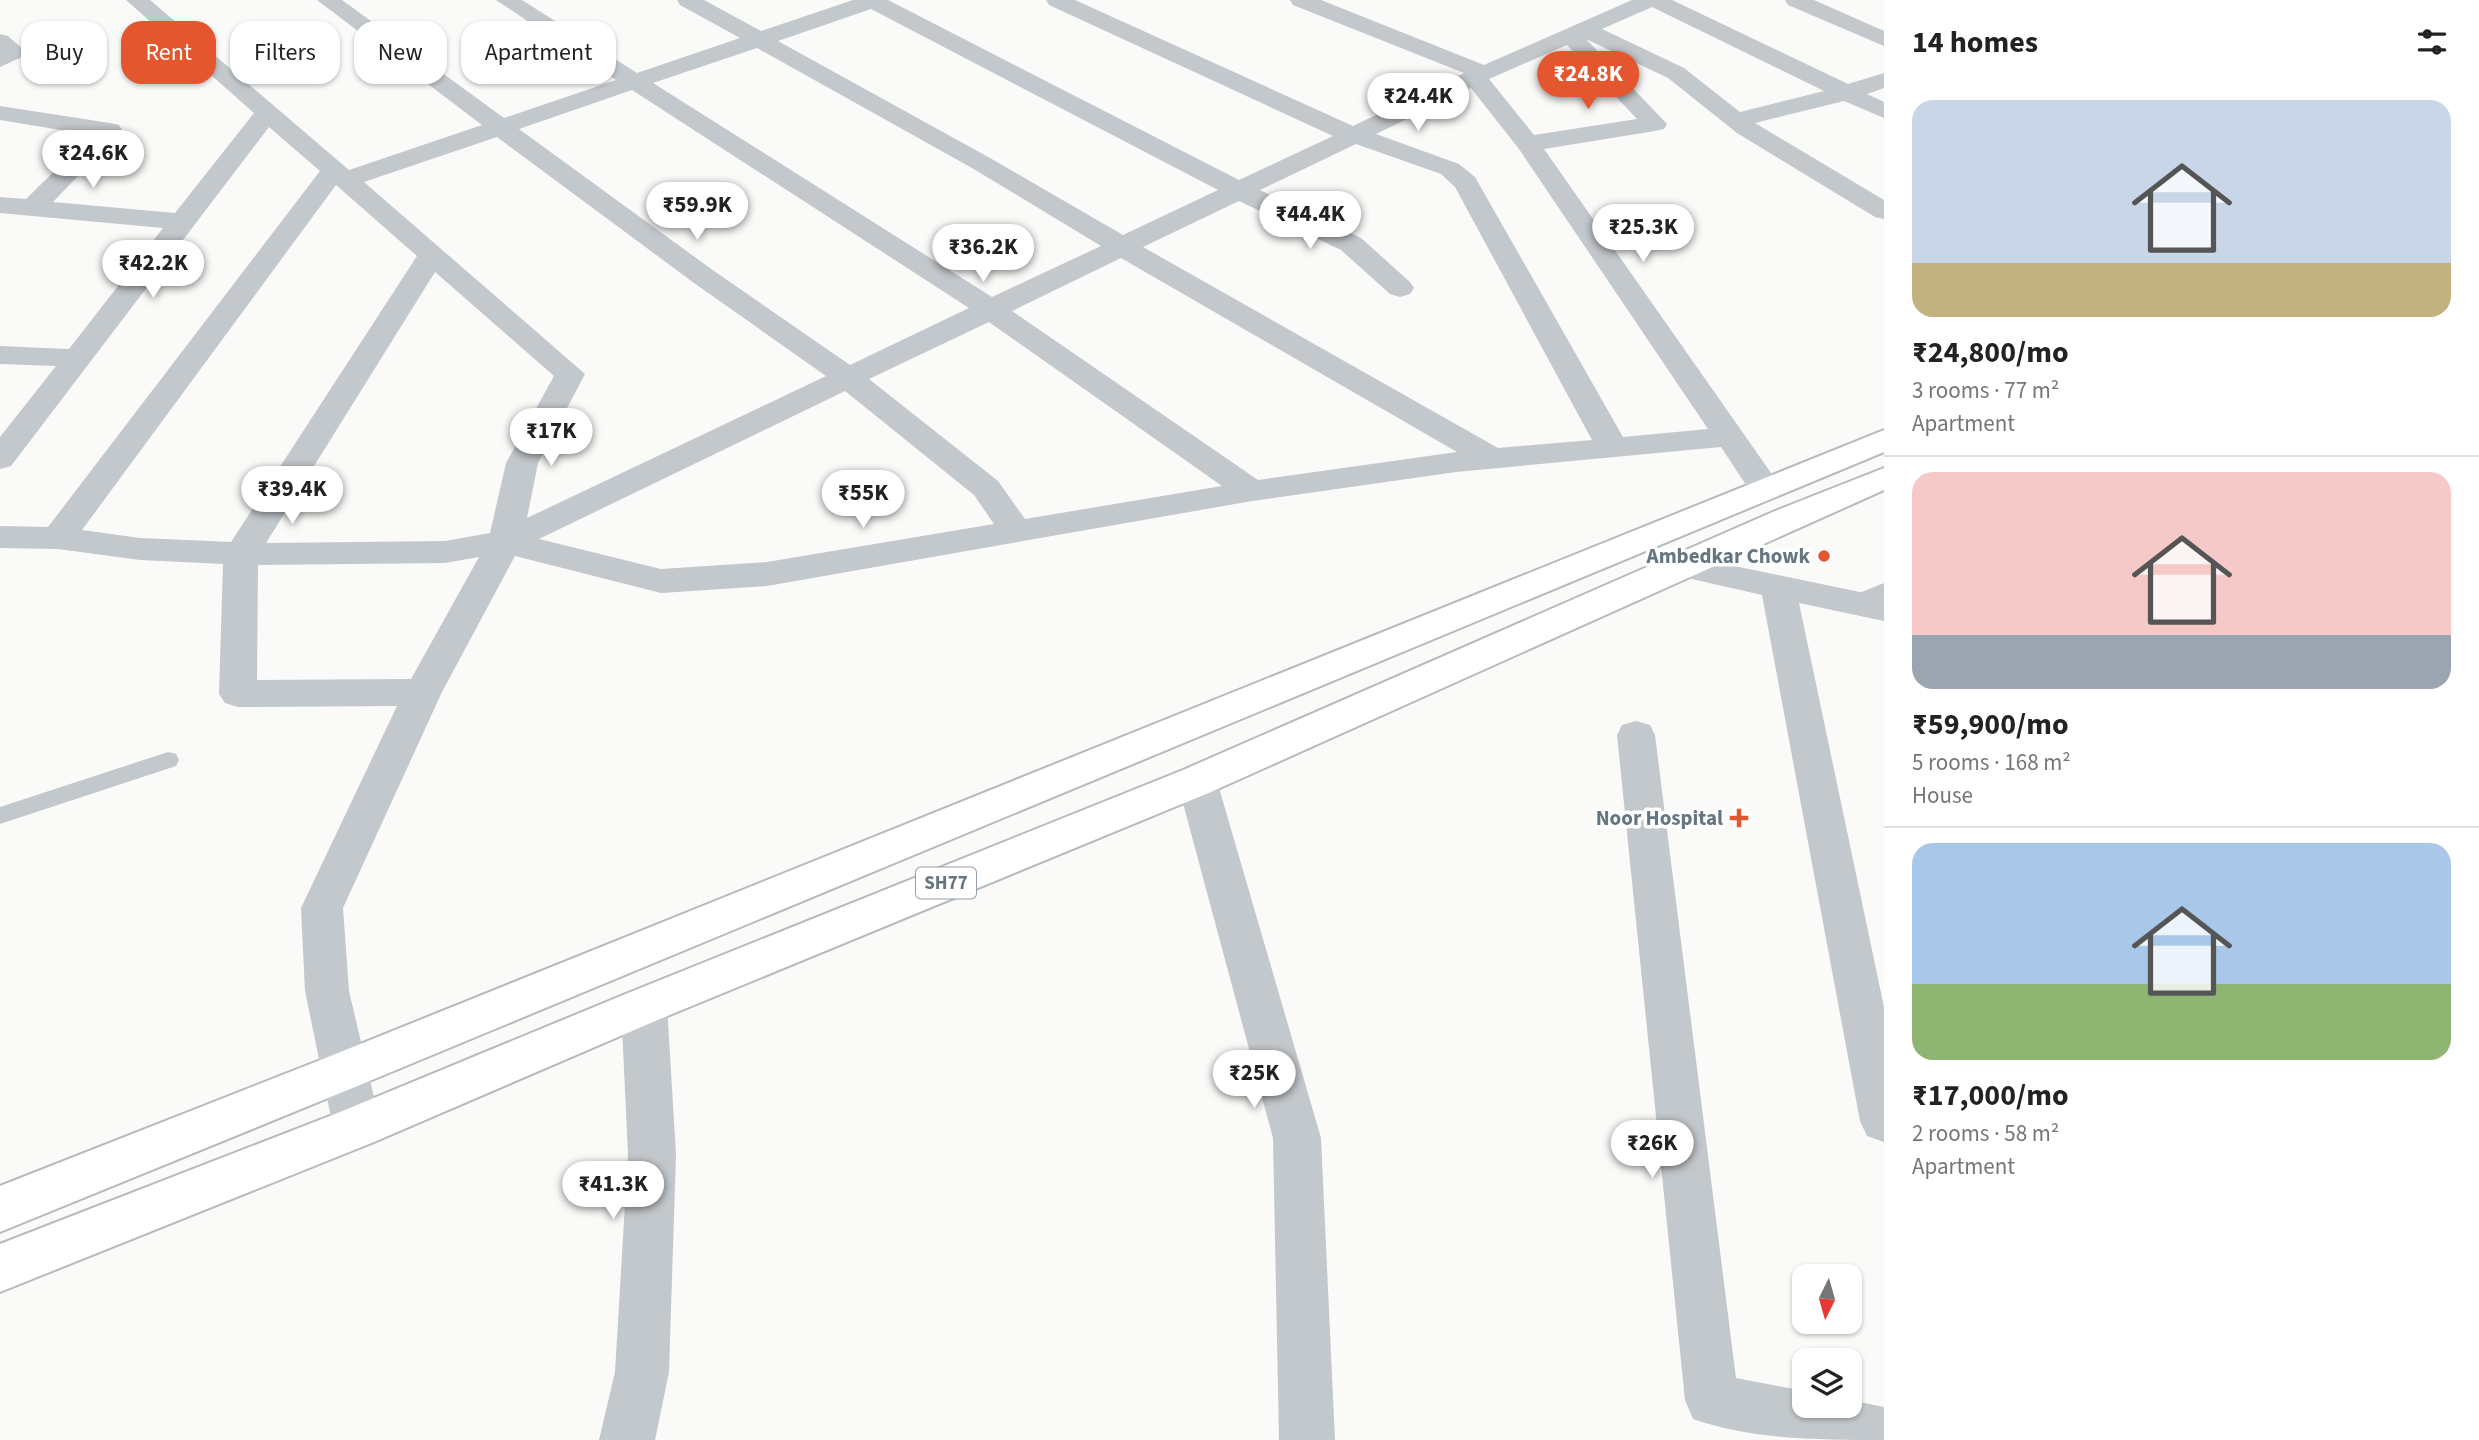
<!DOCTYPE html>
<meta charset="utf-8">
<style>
:root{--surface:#fff;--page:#f2f2f2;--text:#222;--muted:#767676;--line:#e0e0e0;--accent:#e4572e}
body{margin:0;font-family:"Source Sans 3",sans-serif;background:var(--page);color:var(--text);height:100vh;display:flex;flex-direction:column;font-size:26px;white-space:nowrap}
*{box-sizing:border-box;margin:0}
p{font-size:23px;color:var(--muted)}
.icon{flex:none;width:38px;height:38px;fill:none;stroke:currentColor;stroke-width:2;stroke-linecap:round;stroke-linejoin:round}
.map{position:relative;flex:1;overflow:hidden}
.side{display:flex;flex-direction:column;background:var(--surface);width:595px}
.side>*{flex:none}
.hud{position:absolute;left:21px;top:21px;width:665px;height:63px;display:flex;gap:14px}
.needle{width:46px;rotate:185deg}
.fabs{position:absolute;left:1792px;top:1264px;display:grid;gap:14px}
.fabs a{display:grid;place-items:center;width:70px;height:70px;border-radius:14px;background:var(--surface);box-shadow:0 2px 5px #0004;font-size:35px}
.price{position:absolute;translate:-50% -60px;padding:0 16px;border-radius:24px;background:#fff;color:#222;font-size:23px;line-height:46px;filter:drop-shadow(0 2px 4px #0008)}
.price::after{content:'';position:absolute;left:50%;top:42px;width:21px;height:16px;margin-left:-10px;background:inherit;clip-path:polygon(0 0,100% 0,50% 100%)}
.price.active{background:var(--accent);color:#fff}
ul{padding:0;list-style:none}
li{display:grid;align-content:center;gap:14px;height:371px;padding:0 28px}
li+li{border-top:2px solid var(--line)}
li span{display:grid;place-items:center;height:217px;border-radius:21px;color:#555}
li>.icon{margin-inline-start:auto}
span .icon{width:126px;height:126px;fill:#fffc;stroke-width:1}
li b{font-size:30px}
h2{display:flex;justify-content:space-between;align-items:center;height:84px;padding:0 28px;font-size:30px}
.tag{padding:0 24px;border-radius:21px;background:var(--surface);box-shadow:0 2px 5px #0004;font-size:24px;line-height:63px}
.tag.active{background:var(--accent);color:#fff}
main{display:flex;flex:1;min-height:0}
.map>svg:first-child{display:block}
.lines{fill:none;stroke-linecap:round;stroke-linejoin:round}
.primary-casing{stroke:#b5babe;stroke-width:4}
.lane{fill:#c3c8cc;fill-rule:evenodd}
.street{fill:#c3c8cc;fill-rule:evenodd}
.primary{fill:#fff;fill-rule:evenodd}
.poi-dot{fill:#e4572e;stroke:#fff;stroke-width:2.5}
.labels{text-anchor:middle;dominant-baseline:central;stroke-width:7;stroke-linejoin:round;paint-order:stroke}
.shield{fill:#fff;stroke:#939fa8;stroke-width:2}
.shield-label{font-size:19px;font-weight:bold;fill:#657683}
.poi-label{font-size:21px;font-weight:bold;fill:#657683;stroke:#fff;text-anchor:end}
</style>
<main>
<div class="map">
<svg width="1884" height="1440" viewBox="0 0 1884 1440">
<rect width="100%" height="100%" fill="#fafaf8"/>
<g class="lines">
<g class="primary-casing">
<g id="primary">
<path d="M1884,430v22l-1524,633 -360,147v-46l328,-129z"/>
<path d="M1884,468v22l-673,302 -551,227 -286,123 -374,150v-48l340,-132 288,-119 555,-223 592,-259z"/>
</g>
</g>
<g class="lane">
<path d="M1884,583v14l-23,11h-14l-3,-5 3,-5z"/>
<path d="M168,752l8,2 3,6 -3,6 -176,58v-17z"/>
</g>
<g class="street">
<path d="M126,0h24l199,170 133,-45 -165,-125h25l162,118 112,-38 -120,-80h26l115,73 103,-35 -60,-33 -3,-5h27l57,31 92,-31h35l351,180 94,-44 -284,-131 -3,-5h29l278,126 111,-53 -171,-68 -3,-5h31l163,65 148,-65h40l176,84 36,-11v15l-17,6 17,8v16l-40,-17 -89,22 129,77v19l-9,-2 -138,-84 -69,-55 -82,-39 81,85 -3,5 -9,2 -111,18 232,331 5,7 -5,7 -12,3 -12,-3 -31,-47 -265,25 -204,29 -485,85 -106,7 -146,-37 -73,136 -99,216 6,83 32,136 -7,15 -17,6 -17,-6 -7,-15 -28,-136 -4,-83 96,-202 -159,1 -13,-4 -6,-9 4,-130 -83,-4 -82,-11 -58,-1v-22l48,1 272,-356 -51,-44 -258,339 -11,3v-32l56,-71 -56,-2v-18l69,3 94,-121 -163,-15v-16l26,2 65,-64 -91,-15v-14l110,17 9,2 3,5 -69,72 122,11 79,-100zM1652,7l172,84 -84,21 -56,-44 -82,-39zM871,9l347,181 -95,45 -133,-77 -212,-117zM1567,45l70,74 -103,16 -45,-56zM757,48l215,120 129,78 -109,51 -339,-214zM1471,88l48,61 189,280 -85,8 -148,-260 -16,-13 -83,-30zM632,90l337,218 -119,57 -136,-94 -195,-142zM497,137l197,146 132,93 -299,142 11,-55 47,-89 -221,-192zM1356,144l85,30 14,13 137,253 -94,8 -355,-201 96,-46 102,49 49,44 10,3 10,-3 4,-6 -4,-6 -49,-44 -101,-48zM336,185l81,71 -186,286 -91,-4 -58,-8zM1121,258l336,194 -199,28 -246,-169zM435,272l119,104 -48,87 -16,70 -45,8 -179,2zM989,322l233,164 -197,33 -27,-38 -129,-102zM845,391l129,104 20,29 -227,38 -106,7 -122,-30zM479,557l-68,122 -154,1 1,-115 187,-2z"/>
<path d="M1785,0h29l70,31v15l-96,-41z"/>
<path d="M0,34l8,2 18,16 -4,5 -22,10z"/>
<path d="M1682,555l202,42v24l-85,-18 85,404v135l-17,-6 -7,-15 -98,-526 -92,-21 -5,-8 5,-8z"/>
<path d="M1636,721l14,4 5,10 81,643 68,13v14h46v-5l34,7v33c-65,0 -130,0 -191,-21l-8,-19 -68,-665 5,-10z"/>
<path d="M1197,766l14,4 6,11 104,357 14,302h-56l-6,-302 -96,-357 6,-11z"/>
<path d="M644,987l16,6 7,13 9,148 -7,218 -14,68h-56l16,-68 13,-218 -7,-148 7,-13z"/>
</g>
<use href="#primary" class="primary"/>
</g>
<g class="poi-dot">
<circle cx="1824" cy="556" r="7"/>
<path d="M1735.5 807.5h7v7h7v7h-7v7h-7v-7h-7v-7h7z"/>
</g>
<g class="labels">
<rect class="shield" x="916" y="867.5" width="60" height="31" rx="5"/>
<g class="shield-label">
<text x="946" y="883">SH77</text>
</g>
<g class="poi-label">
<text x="1810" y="556">Ambedkar Chowk</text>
<text x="1723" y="818">Noor Hospital</text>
</g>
</g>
</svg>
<div class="fabs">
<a><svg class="needle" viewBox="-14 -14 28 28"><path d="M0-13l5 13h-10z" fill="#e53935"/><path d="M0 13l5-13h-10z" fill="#767676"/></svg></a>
<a><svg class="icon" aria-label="layers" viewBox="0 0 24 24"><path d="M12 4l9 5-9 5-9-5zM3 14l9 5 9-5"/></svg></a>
</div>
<b class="price active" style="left:1588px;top:111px">₹24.8K</b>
<b class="price" style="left:1418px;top:133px">₹24.4K</b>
<b class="price" style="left:93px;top:190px">₹24.6K</b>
<b class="price" style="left:697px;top:242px">₹59.9K</b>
<b class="price" style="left:1310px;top:251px">₹44.4K</b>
<b class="price" style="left:1643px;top:264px">₹25.3K</b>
<b class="price" style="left:983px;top:284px">₹36.2K</b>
<b class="price" style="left:153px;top:300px">₹42.2K</b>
<b class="price" style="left:551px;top:468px">₹17K</b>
<b class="price" style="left:292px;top:526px">₹39.4K</b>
<b class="price" style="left:863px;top:530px">₹55K</b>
<b class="price" style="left:1254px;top:1110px">₹25K</b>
<b class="price" style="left:1652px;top:1180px">₹26K</b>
<b class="price" style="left:613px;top:1221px">₹41.3K</b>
<div class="hud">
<a class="tag">Buy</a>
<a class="tag active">Rent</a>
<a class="tag">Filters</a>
<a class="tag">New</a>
<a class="tag">Apartment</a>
</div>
</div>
<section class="side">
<h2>14 homes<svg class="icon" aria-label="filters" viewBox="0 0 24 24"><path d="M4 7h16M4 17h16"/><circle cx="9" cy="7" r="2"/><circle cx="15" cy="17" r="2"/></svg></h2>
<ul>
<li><span style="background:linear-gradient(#c9d6e8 75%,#c2b280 0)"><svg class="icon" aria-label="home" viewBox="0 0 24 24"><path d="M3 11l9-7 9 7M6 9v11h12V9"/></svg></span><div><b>₹24,800/mo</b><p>3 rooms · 77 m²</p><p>Apartment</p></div></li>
<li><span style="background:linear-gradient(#f6c9c9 75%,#9aa5b1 0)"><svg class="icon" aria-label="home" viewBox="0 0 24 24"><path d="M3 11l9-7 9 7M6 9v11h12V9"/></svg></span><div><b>₹59,900/mo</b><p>5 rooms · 168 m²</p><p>House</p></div></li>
<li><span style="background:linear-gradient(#a9c7e8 65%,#8fb573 0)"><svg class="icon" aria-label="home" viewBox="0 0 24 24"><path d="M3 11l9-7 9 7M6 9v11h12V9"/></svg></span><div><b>₹17,000/mo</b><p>2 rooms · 58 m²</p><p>Apartment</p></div></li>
</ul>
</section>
</main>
